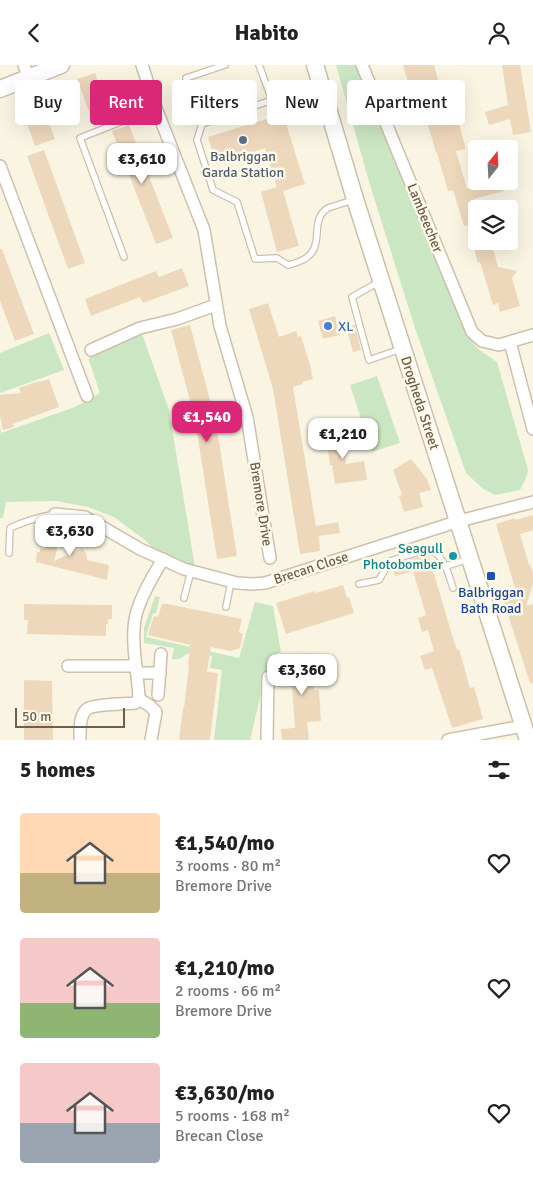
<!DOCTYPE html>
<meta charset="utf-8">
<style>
:root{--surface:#fff;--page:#f2f2f2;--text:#222;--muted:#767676;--accent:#db2777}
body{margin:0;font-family:Signika,sans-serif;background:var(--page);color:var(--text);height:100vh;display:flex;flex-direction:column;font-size:19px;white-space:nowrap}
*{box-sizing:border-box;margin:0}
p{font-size:16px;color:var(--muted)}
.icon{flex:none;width:28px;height:28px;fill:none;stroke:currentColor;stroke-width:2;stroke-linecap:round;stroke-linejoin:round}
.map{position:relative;height:675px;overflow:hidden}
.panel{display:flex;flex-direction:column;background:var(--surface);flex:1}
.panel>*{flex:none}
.top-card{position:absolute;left:15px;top:15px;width:504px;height:45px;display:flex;gap:10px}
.needle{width:32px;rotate:18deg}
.fabs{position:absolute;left:468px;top:75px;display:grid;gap:10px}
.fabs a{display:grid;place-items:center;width:50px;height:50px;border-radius:5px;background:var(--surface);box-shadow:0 5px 20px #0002;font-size:25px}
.scale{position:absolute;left:15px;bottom:12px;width:110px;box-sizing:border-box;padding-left:5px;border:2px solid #705e4b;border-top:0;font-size:14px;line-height:18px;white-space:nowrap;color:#705e4b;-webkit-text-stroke:4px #fef9e8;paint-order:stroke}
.price{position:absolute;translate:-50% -42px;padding:0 11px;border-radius:10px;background:#fff;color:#222;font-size:16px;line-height:32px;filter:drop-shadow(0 1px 2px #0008)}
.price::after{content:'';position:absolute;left:50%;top:30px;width:15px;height:11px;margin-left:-8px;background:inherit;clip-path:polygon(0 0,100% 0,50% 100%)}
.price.active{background:var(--accent);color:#fff}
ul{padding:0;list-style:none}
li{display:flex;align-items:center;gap:15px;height:125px;padding:0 20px}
li span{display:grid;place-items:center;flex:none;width:140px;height:100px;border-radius:5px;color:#555}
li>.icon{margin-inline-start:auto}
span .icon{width:60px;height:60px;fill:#fffc;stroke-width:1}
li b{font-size:21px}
h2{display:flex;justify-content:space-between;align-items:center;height:60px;padding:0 20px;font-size:21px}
.pill{padding:0 18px;border-radius:5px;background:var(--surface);box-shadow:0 5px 20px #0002;font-size:18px;line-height:45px}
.pill.active{background:var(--accent);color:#fff}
header{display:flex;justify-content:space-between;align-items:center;height:65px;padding:0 20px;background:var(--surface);font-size:22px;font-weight:800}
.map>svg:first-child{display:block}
.green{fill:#cbe6c2}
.building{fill:#eed8bc}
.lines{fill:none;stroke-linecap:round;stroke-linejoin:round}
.lane-casing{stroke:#cdc0ad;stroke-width:8}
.street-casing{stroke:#cdc0ad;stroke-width:14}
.secondary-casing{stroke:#cdbfa9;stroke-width:19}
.lane{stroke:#fff;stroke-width:5.5}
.street{stroke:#fff;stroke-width:11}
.secondary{stroke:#fff;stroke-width:16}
.service-dot{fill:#5c6f8a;stroke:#fef9e8;stroke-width:2}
.shop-dot{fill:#3f7fe0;stroke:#fef9e8;stroke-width:2}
.culture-dot{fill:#0f9aa8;stroke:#fef9e8;stroke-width:2}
.transit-dot{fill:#1a4fb4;stroke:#fef9e8;stroke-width:2}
.labels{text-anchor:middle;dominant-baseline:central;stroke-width:5;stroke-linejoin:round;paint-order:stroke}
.service-label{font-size:14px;fill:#4e5e75;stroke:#fef9e8}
.street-label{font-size:14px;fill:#705e4b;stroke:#fef9e8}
.shop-label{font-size:14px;fill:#366cbe;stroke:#fef9e8;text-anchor:start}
.culture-label{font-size:14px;fill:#0d838f;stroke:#fef9e8;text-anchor:end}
.transit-label{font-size:14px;fill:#164399;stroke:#fef9e8}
</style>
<header><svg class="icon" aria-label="back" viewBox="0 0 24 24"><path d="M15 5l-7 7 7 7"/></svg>Habito<svg class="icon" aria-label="person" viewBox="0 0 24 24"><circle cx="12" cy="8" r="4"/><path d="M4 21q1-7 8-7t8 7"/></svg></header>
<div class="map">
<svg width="533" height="675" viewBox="0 0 533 675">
<rect width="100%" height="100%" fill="#faf5e3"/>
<g class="green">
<path d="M336,0h20l112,272 10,12 19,13 31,108 -2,8 -6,12 -25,5 -13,-7 -16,-15 -51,-145 -45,-143z"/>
<path d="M140,263l29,82 27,163 -33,-14 -18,-19 -31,-23 -26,-10 -32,-6 -50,1 -3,16h-3v-92l1,7 74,-26 25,-14 -11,-33 2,-10z"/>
<path d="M49,268l15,37 -64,23v-40z"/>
<path d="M377,311l23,67 -28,9 -22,-67z"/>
<path d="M155,531l5,1 -4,16h-3l-7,24 93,21 16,-56 18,4 8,46 -11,4 -20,84h-36l8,-70 -12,-2 2,-12 -23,-3 -10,6h-7l2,-11 -30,-5v-15z"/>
</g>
<g class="building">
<path d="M403,0h31l12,44 8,-3 12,43 -10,2 11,38 27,-8h8l2,10 -30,8 2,7v35h15l7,26 19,4 -5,7 8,28 -20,6 -2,-9 -5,2 -13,-43 -2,1 -11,-38 -3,1 -11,-36 -5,1 -11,-38h-1l-11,-39 -9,3 -8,-28h2z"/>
<path d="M502,0h18l11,67 -18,3 -3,-16 -21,6 -4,-13 23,-7z"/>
<path d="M95,8l17,45 -18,7 -17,-46z"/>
<path d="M38,29l17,45 -20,7 -16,-45z"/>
<path d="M283,49l22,70 -22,7 16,55 -22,6 -16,-60 16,-5 -12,-39 -49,16 -8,-27z"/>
<path d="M129,60l44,113 -17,6 -44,-113z"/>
<path d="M44,85l41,113 -17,6 -41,-113z"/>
<path d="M0,184h2l32,85 -19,7 -15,-40z"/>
<path d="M182,203l7,18 -46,17 -3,-6 -49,19 -6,-17 71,-28 3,6z"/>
<path d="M268,238l11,34 17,-6 2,6 3,-1 11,35h-1l2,8 -11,3 1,2 -10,3 23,139 22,-4 2,11 -21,3 1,15 -20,3 -27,-165 -24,-80z"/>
<path d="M335,251l5,19 -17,4 -5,-18z"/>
<path d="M190,260l21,79h2l24,152 -20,3 -25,-158h-2l-19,-71z"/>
<path d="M355,260l6,25 -8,2 -7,-25z"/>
<path d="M49,314l10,28 -46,17 1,3 -11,3 -3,-14v-21l21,-2 -2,-5 20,-7v1z"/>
<path d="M341,362l5,37 18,-3 3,19 -32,4 -3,-19h-2l-5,-36z"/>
<path d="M411,394l16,20 4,11 -12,3 4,14 -19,5 -5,-16 3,-1 -9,-25z"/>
<path d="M533,450v15l-13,4 9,31 1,-1 3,9v11l-7,22 7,-2v79h-3l-29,-90 14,-5 -19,-64 19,-6v2z"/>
<path d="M54,456l10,1 -10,39 28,-13 4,5 1,7 22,5 -2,15 -71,-18 1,-10h3v-4l5,1z"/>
<path d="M428,489l25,84 4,12 2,-1 11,39 4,-1 9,32 -31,9 -20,-60 -7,2 -5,-14 14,-5 -6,-21 -6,2 -4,-14 8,-3 -13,-44 -18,5 -3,-10 1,-1z"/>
<path d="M343,520l4,13 2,-1 5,16 -68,21 -10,-31 39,-12 1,2z"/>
<path d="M24,539l88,1v14h-4v5h-2v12l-79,-2 1,-14h-4z"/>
<path d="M162,539h6l74,15 -3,13 4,2 -3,14 -10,3 -19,-4 -4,25 11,1 -8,67h-31l4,-32h1l5,-43h-1l2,-20 -42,-10 6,-19 4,1z"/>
<path d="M311,588l3,37h5l2,31 -14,1 2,18h-27l-1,-11 14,-1 -3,-41h-5l-2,-32z"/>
<path d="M24,615l28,1 1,59h-29z"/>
</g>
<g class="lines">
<g class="lane-casing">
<g id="lane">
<path d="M225,0l-39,13 16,46 70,-24 -13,-35"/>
<path d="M202,59l-5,16 16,50 24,12 18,57 22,-1 11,7c47,-10 16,-42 40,-57l25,-8"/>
<path d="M124,192l-44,-119 76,-30"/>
<path d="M379,217l-27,15 17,63 32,-11"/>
<path d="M9,488l1,-25c15,-7 29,-11 45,-14"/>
<path d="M446,501l23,-7"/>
<path d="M359,519l20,-4 11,-19 38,-12c16,5 20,24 25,39"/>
<path d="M184,533l7,-27"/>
<path d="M226,542l5,-25"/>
</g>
</g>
<g class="street-casing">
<g id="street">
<path d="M24,0l4,12"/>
<path d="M142,0l14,43 48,122 16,96 27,91 23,141"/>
<path d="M362,0l110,267 10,9 17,4 34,-10"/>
<path d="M0,101l87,230"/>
<path d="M510,277l23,87"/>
<path d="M91,285l49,-22 37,-9 39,-14"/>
<path d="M55,449l30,3 55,32 44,20 53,14 16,1 12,-1 194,-62 74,-19"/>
<path d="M68,601h68"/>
<path d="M137,608h23"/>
<path d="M158,630l3,-41"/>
<path d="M139,634l11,7 6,6 -5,28"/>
<path d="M80,675c0,-9 -1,-25 7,-31 6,-5 38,-5 48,-6l4,-4c-1,-28 -10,-62 -2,-88 6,-19 16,-35 26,-52"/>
<path d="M267,675l1,-63"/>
<path d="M448,675l75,-14"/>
</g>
</g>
<g class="secondary-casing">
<g id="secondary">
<path d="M315,0l40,134 173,541"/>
<path d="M0,24l61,-24"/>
</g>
</g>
<use href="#lane" class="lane"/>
<use href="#street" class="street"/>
<use href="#secondary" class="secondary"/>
</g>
<circle class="service-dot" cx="243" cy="75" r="5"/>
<circle class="shop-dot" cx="328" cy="261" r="5"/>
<circle class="culture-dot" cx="453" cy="491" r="5"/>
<rect class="transit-dot" x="486" y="506" width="10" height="10" rx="2.5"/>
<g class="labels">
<g class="service-label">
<text x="243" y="91">Balbriggan<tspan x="243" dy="16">Garda Station</tspan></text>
</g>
<g class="street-label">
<text transform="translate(425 153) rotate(68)">Lambeecher</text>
<text transform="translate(420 338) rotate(72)">Drogheda Street</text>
<text transform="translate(261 439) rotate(81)">Bremore Drive</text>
<text transform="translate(311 503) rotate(-18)">Brecan Close</text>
</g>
<g class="shop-label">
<text x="338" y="261">XL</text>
</g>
<g class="culture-label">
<text x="443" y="483">Seagull<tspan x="443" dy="16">Photobomber</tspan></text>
</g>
<g class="transit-label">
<text x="491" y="527">Balbriggan<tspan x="491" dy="16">Bath Road</tspan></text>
</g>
</g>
</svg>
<div class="fabs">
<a><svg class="needle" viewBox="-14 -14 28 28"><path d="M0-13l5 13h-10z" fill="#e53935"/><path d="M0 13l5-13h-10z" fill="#767676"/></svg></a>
<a><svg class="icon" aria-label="layers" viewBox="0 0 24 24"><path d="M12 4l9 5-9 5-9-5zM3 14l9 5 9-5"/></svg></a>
</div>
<div class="scale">50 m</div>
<b class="price" style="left:142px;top:120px">€3,610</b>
<b class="price active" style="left:207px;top:378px">€1,540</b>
<b class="price" style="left:343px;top:395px">€1,210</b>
<b class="price" style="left:70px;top:492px">€3,630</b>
<b class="price" style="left:302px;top:631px">€3,360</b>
<div class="top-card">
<a class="pill">Buy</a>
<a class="pill active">Rent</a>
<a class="pill">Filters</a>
<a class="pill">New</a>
<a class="pill">Apartment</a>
</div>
</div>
<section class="panel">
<h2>5 homes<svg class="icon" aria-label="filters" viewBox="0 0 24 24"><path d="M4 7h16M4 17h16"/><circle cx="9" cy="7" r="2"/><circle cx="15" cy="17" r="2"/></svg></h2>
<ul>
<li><span style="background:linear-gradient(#ffd9b3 60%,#c2b280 0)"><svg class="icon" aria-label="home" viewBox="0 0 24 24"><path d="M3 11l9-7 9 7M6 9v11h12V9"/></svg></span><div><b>€1,540/mo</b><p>3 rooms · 80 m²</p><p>Bremore Drive</p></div><svg class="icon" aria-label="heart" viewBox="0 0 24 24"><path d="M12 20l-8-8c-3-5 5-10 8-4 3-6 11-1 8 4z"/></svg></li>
<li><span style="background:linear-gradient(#f6c9c9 65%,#8fb573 0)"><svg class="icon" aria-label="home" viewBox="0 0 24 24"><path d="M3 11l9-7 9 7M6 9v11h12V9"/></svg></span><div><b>€1,210/mo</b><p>2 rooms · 66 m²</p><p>Bremore Drive</p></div><svg class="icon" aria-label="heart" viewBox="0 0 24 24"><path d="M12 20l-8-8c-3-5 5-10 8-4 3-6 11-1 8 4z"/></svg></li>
<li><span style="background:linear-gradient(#f6c9c9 60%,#9aa5b1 0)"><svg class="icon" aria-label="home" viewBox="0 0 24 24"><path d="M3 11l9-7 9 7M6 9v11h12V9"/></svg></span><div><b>€3,630/mo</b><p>5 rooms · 168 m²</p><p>Brecan Close</p></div><svg class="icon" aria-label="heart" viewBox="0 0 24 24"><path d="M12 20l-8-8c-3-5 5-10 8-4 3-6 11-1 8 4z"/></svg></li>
</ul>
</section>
